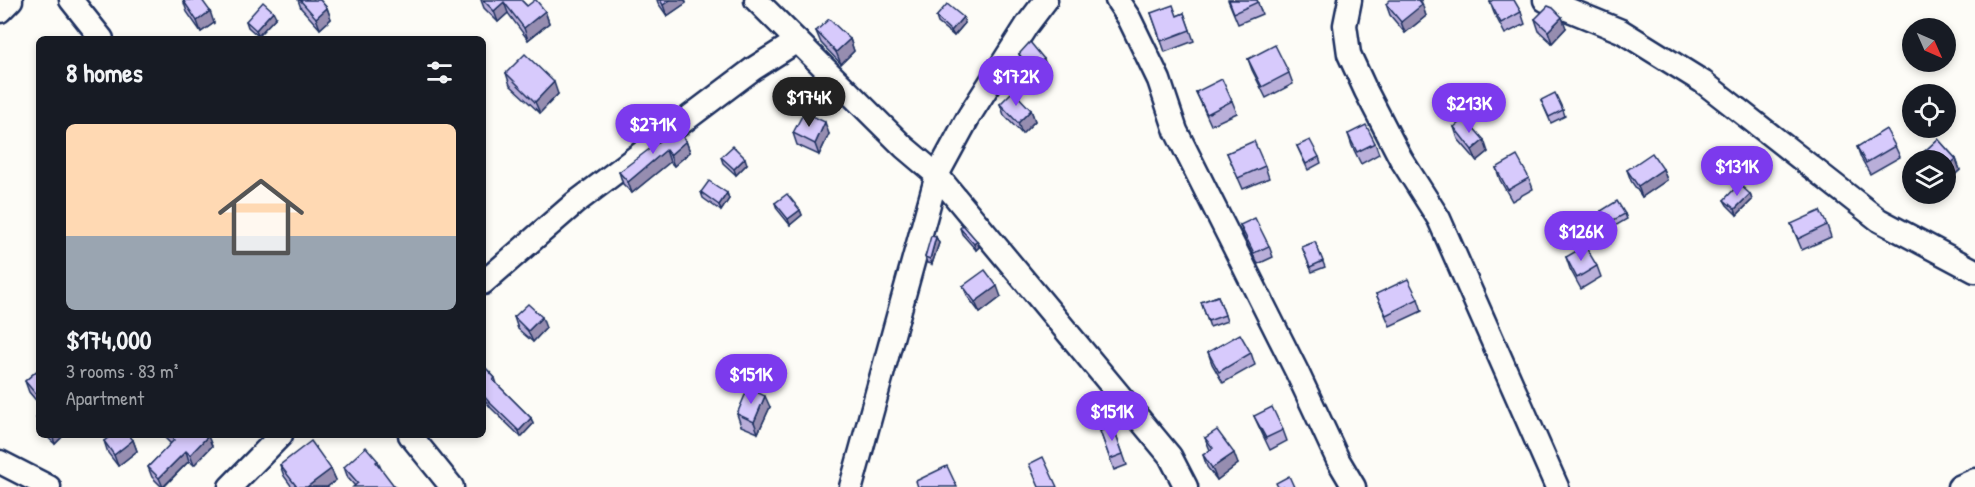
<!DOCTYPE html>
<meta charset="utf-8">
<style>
:root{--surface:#171b24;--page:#20242c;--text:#f1f3f6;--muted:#9ea1a6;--accent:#7c3aed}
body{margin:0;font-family:"Patrick Hand",sans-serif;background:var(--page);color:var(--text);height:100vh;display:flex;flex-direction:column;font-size:22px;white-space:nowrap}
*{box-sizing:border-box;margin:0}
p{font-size:20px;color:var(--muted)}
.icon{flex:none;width:33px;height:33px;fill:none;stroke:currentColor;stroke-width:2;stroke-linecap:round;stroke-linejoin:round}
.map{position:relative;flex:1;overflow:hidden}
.side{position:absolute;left:36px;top:36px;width:450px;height:402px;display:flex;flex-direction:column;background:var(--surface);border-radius:9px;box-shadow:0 3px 9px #0003}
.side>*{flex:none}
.needle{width:39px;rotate:135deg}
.controls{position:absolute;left:1902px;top:18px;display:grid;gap:12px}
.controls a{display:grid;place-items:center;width:54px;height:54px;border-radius:50%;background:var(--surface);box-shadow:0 3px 9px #0003;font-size:30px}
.price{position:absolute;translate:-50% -51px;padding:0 14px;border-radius:21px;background:var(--accent);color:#fff;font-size:20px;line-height:39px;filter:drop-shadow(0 2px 3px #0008)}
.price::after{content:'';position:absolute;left:50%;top:36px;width:18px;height:14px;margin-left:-9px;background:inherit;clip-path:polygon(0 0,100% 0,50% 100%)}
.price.active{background:#222;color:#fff}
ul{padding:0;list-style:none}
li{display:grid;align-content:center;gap:12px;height:318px;padding:0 30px}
li span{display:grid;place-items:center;height:186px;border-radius:9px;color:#555}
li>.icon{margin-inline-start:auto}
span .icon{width:108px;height:108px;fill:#fffc;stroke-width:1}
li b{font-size:26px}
h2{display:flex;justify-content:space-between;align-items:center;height:72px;padding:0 30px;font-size:26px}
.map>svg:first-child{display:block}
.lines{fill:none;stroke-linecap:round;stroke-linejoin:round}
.street-casing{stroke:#1b2f5e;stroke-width:27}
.street{stroke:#fdfcf7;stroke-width:22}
.wall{fill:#b9aed9;stroke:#1b2f5e;stroke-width:1.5}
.shaded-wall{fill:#968db0;stroke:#1b2f5e;stroke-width:1.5}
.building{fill:#d7cafc;stroke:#1b2f5e;stroke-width:1.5}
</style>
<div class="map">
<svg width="1975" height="487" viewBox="0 0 1975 487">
<rect width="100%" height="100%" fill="#fdfcf7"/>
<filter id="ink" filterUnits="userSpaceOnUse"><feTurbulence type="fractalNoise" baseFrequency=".0167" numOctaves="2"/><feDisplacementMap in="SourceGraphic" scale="12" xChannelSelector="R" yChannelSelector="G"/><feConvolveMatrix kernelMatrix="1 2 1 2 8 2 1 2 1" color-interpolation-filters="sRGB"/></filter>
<g filter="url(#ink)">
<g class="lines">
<g class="street-casing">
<g id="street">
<path d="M71,0l31,39"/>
<path d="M756,0l148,147 33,28 233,281 16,31"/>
<path d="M1117,0l12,18 30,62 17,51 121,241 41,88 16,27"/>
<path d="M1350,0l-5,25 4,29 17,37 35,68 38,60 118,268"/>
<path d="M1545,0l76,31 82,51 176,138 96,51"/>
<path d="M0,11l11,-11"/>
<path d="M483,283l92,-80 178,-134 44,-28"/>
<path d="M410,435l42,52"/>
<path d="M0,462l49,25"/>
<path d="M230,487l51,-52"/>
<path d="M851,487l86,-312 32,-59 58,-91 19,-25"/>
<path d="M1959,487l16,-7"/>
</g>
</g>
<use href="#street" class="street"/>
</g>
<g class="wall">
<path d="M183,0l31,23 -13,9 -14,-20z"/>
<path d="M298,0h22l7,8 4,11 -11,10 -19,-21z"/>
<path d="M481,0h40l6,6 18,5 4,12 -21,17 -20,-27 -10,9 -14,-14z"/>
<path d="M657,0h28l1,3 -19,13 -9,-13z"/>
<path d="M1228,0h29l5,14 -24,10z"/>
<path d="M1490,2l31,10 4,12 -20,10 -11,-21z"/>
<path d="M1386,4l37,3v1l3,8 -21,17 -15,-18z"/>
<path d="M1151,13l26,3 7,-3 10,28 -29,11z"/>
<path d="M276,17l-18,19 -10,-9 -2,-6z"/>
<path d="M936,17h27l2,6 -11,13 -16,-13z"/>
<path d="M1535,19l31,9 -14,15 -13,-12z"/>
<path d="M816,31l34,8 4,12 -13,13 -20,-21z"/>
<path d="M1019,54l27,11 -13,10 -12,-15z"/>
<path d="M1248,59l41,14 4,11 -27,14 -14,-28z"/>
<path d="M506,73l52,21 -18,19 -30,-28z"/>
<path d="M1196,92l36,9 5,12 -26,12z"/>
<path d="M1541,100l22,10 2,6 -14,7z"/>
<path d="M1000,104l31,6 4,11 -13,13 -18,-19z"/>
<path d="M1454,127l34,25 -11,9 -19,-22z"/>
<path d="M793,133l36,1 -10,21 -22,-10z"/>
<path d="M1348,134l27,9 4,11 -18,10 -9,-18z"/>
<path d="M1938,139l18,20 4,11 -13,12 -1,-2v-20h-17l-4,-9z"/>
<path d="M686,141l4,11 -16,14 -4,-4 -38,31 -9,-9 -4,-12z"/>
<path d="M1297,146l22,11 2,6 -13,7z"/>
<path d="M1895,146l5,11 -30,17 -9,-16 -4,-11z"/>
<path d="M1227,153l38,13 4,12 -26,11z"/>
<path d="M721,157l26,7 -11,11 -13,-12z"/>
<path d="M1496,168l33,10 4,11 -21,12 -12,-21z"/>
<path d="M1663,169l4,11 -25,17 -11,-16 -4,-11z"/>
<path d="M701,192l26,1 2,6 -8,12 -18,-13z"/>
<path d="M1750,194l2,6 -15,15 -10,-10 -3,-5z"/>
<path d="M775,203l25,7 2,5 -12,10 -13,-16z"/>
<path d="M1601,211l24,3 2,5 -17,10 -7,-12z"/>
<path d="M1791,224l36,1 4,12 -29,13z"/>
<path d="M1240,225l29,21 4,11 -15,7 -14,-27z"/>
<path d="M960,228l19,19 -3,3 -14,-16z"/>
<path d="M936,237l3,6 -7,21 -5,-1 -2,-6z"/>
<path d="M1315,242l10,25 -13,5 -10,-25z"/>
<path d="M1566,257l31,9 4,11 -20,12 -11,-20z"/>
<path d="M963,286l38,11 -21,16 -12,-16z"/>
<path d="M1376,294l42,5 4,12 -32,15z"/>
<path d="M1218,296l9,25 -17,6 -9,-25z"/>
<path d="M514,317l32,11 -13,14 -15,-13z"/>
<path d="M1208,352l43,1 4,12 -32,18 -11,-19z"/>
<path d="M483,365l12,13 2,6 34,34 2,6 -12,13 -30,-29 -8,-10z"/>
<path d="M39,369v35l-10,-12 -4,-11z"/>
<path d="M770,407l-12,26 -17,-7 -4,-12z"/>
<path d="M1254,416l29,14 4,11 -17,9 -11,-23z"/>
<path d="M1113,426l14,39 -13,5 -14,-39z"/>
<path d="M45,435h19l-9,9z"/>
<path d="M162,435h45l5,11 -18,19 -5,-4 -25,26h-2l-10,-10 -4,-10 23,-23z"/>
<path d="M1205,438l33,26 -21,16 -10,-13 -4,-12 7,-5z"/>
<path d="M133,440l4,11 -19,15 -10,-13 -4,-12z"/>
<path d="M378,461l3,8 -26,17 -7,-8 -4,-11z"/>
<path d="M280,465l51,4 5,11 -9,7h-35l-8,-11z"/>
</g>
<g class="shaded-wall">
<path d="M670,0h15l1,3 -19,13 -4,-11z"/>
<path d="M1417,0h4l5,16 -21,17 -4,-11z"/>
<path d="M504,2l4,11 -10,9 -4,-11z"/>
<path d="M327,8l4,11 -11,10 -4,-11z"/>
<path d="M210,11l4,12 -13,9 -4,-11z"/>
<path d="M273,11l3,6 -18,19 -2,-6z"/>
<path d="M545,11l4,12 -21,17 -4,-12z"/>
<path d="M963,17l2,6 -11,13 -3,-5z"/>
<path d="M1562,17l4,11 -14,15 -4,-12z"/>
<path d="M850,39l4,12 -13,13 -5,-12z"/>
<path d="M1044,59l2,6 -13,10 -2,-6z"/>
<path d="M554,82l4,12 -18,19 -5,-11z"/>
<path d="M1031,110l4,11 -13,13 -4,-11z"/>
<path d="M825,122l4,12 -10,21 -4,-11z"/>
<path d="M1484,140l4,12 -11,9 -5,-11z"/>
<path d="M686,141l4,11 -16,14 -4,-11z"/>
<path d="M666,150l4,12 -38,31 -4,-11z"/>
<path d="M745,158l2,6 -11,11 -2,-6z"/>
<path d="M1956,159l4,11 -13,12 -1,-3v-11z"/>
<path d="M1663,169l4,11 -25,17 -4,-11z"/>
<path d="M727,193l2,6 -8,12 -2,-6z"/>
<path d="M1750,194l2,6 -15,15 -2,-6z"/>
<path d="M800,210l2,5 -12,10 -2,-6z"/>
<path d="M936,237l3,6 -7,21 -2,-5z"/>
<path d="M977,241l2,6 -3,3 -2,-6z"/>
<path d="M997,286l4,11 -21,16 -5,-11z"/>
<path d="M542,317l4,11 -13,14 -5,-11z"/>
<path d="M765,396l5,11 -12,26 -4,-11z"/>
<path d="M531,418l2,6 -12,13 -2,-6z"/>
<path d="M52,435h12l-9,9z"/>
<path d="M208,436l4,10 -18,19 -4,-10z"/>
<path d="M133,440l4,11 -19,15 -4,-11z"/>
<path d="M186,451l3,10 -26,26 -4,-9z"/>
<path d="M1234,453l4,11 -21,16 -5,-12z"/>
<path d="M331,469l5,11 -9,7h-20z"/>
</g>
<g class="building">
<path d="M183,0h19l8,11 -13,10z"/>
<path d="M300,0h20l7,8 -11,10z"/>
<path d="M483,0h38l6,6 8,-6h1l9,11 -21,17 -20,-26 -10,9z"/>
<path d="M660,0h10l-7,5z"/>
<path d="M1229,0h28l1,2 -24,11z"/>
<path d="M1390,0h28l4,5 -21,17 -15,-18z"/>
<path d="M1493,0h21l7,12 -20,11 -11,-21z"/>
<path d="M263,2l10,9 -17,19 -10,-9z"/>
<path d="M947,4l16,13 -12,14 -15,-14z"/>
<path d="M1173,5l4,11 7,-3 6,17 -29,11 -10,-28z"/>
<path d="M1548,6l5,2 9,9 -14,14 -13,-12z"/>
<path d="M829,19l21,20 -14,13 -20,-21z"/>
<path d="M1030,42l14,17 -13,10 -12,-15z"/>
<path d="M1275,45l14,28 -27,14 -14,-28z"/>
<path d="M525,54l29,28 -19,20 -29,-29z"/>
<path d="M1222,79l10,22 -25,13 -11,-22z"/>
<path d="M1013,91l18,19 -13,13 -18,-19z"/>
<path d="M1555,93l8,17 -14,7 -8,-17z"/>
<path d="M804,112l21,10 -10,22 -22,-11z"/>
<path d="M1465,118l19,22 -12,10 -18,-23z"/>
<path d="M1366,125l9,18 -18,9 -9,-18z"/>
<path d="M676,129l10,12 -16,14 -4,-5 -38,32 -9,-10z"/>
<path d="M1886,129l9,17 -29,17 -9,-16z"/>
<path d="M1938,139l18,20 -10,9v-8h-12l-9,-9z"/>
<path d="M1310,140l9,17 -13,7 -9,-18z"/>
<path d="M1254,141l11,25 -27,12 -11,-25z"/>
<path d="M733,146l12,12 -11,11 -13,-12z"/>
<path d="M1652,153l11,16 -25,17 -11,-16z"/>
<path d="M1517,156l12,22 -21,12 -12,-22z"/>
<path d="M709,181l18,12 -8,12 -18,-13z"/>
<path d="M1739,184l11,10 -15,15 -11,-9z"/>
<path d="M787,194l13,16 -12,9 -13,-16z"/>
<path d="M1617,201l8,13 -17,9 -7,-12z"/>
<path d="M1820,211l7,14 -29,14 -7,-15z"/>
<path d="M1255,218l14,28 -15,7 -14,-28z"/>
<path d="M963,225l14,16 -3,3 -14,-16z"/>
<path d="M931,236l5,1 -6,22 -5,-2z"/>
<path d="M1315,242l8,19 -13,6 -8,-20z"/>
<path d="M1585,246l12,20 -20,12 -11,-21z"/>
<path d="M985,270l12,16 -22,16 -12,-16z"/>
<path d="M1408,279l10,20 -32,16 -10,-21z"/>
<path d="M1218,296l7,19 -17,6 -7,-19z"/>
<path d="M528,304l14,13 -14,14 -14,-14z"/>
<path d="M1240,334l11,19 -32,19 -11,-20z"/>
<path d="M483,365l12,13 -2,2 38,38 -12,13 -30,-29 -6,-7z"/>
<path d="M39,369v29l-14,-17z"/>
<path d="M748,388l17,8 -11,26 -17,-8z"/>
<path d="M1272,407l11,23 -17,8 -12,-22z"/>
<path d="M39,415v7l-3,-4z"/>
<path d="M1113,426l10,28 -13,5 -10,-28z"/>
<path d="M1217,430l17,23 -22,15 -9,-13 10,-7 -8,-10z"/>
<path d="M112,435h17l4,5 -19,15 -10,-14z"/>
<path d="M169,435h38l1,1 -18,19 -4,-4 -27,27 -11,-11 26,-27z"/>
<path d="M311,441l20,28 -24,18h-10l-17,-22z"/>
<path d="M366,447l12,14 -2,1 19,25h-42l5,-4 -14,-16z"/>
<path d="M1043,457l14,30h-18l-10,-23z"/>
<path d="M947,466l10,21h-39l-2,-6z"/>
<path d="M1289,476l5,11h-16l-2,-4z"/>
</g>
</g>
</svg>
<div class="controls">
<a><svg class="needle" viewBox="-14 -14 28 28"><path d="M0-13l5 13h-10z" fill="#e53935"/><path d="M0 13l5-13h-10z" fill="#9ea1a6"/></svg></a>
<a><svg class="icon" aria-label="locate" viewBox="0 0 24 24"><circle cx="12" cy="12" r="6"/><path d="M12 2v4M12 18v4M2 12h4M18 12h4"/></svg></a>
<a><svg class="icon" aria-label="layers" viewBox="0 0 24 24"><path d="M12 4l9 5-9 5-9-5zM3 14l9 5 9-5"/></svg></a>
</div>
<b class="price" style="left:1016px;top:107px">$172K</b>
<b class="price active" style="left:809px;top:128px">$174K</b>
<b class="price" style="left:1469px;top:134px">$213K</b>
<b class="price" style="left:653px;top:155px">$271K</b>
<b class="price" style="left:1737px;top:197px">$131K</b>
<b class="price" style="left:1581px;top:262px">$126K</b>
<b class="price" style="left:751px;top:405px">$151K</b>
<b class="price" style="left:1112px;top:442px">$151K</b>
<section class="side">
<h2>8 homes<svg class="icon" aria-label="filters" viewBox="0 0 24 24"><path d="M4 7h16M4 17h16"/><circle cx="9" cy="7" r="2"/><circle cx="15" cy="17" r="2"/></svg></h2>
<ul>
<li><span style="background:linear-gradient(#ffd9b3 60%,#9aa5b1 0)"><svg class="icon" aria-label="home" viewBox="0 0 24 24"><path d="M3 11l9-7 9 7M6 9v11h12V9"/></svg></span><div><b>$174,000</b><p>3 rooms · 83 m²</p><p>Apartment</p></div></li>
</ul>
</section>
</div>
